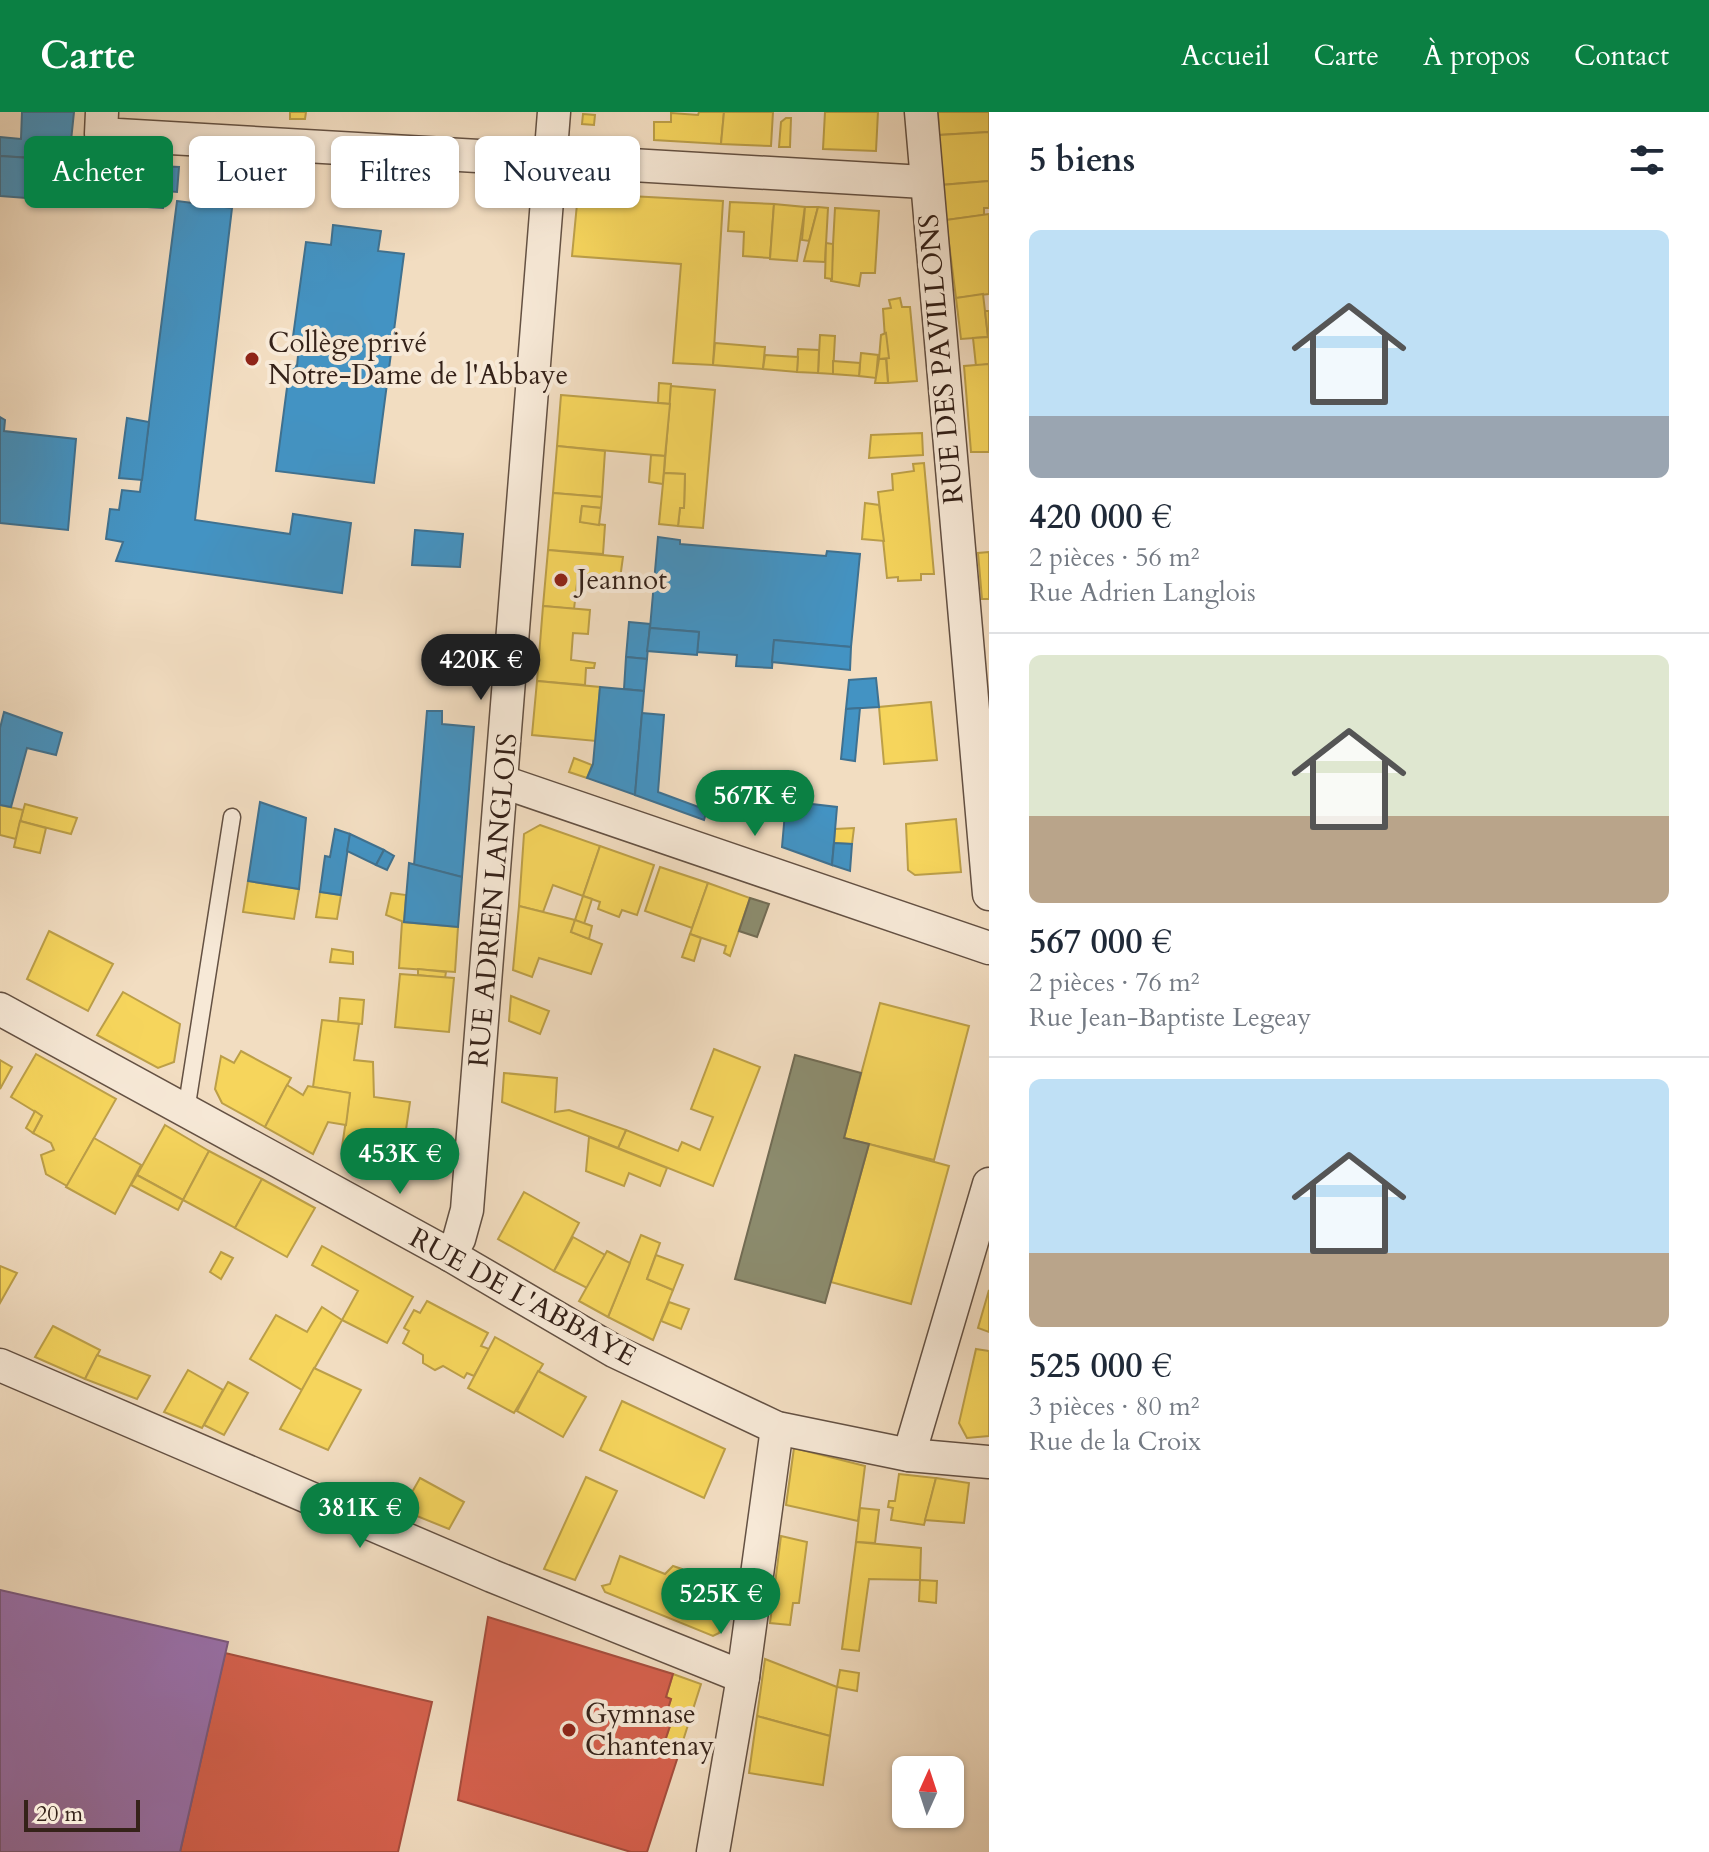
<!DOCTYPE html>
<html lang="fr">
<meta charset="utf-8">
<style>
:root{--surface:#fff;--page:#f2f2f3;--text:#1f2937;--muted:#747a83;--line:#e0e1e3;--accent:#0b8043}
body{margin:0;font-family:Cardo,serif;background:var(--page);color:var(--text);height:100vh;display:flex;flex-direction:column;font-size:30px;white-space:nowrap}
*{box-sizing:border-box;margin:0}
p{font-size:26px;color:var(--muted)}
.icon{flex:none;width:44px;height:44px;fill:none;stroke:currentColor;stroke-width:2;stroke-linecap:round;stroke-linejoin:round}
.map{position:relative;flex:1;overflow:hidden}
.side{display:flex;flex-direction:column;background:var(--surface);width:720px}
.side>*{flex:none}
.guide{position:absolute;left:24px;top:24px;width:760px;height:72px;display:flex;gap:16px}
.needle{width:52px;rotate:3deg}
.fabs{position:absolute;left:892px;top:1644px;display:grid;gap:16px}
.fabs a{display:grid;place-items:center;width:72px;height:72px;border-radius:12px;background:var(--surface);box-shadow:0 2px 6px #0004;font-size:40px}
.scale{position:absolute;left:24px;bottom:20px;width:116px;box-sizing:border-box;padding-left:8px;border:4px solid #352219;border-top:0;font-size:22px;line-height:28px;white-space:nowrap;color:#352219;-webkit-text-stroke:6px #f7e9d7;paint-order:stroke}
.price{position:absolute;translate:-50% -68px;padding:0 18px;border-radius:28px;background:var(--accent);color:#fff;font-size:26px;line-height:52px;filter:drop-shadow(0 2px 4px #0008)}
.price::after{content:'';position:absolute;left:50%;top:48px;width:24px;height:18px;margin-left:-12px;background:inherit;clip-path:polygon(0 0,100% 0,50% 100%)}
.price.current{background:#222;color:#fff}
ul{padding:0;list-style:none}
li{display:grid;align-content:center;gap:16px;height:424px;padding:0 40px}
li+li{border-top:2px solid var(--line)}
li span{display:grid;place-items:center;height:248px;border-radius:12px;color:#555}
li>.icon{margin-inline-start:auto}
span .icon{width:144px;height:144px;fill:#fffc;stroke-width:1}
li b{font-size:34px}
h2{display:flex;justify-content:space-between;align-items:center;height:96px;padding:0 40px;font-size:34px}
.pill{padding:0 28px;border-radius:12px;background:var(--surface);box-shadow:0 2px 6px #0004;font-size:28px;line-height:72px}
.pill.current{background:var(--accent);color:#fff}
header{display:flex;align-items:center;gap:48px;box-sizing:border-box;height:112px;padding:0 40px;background:var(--accent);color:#fff}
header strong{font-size:38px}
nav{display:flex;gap:44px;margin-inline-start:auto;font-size:28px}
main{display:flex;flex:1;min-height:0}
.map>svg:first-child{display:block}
.homes{fill:#f6d55c;stroke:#bc9f48;stroke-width:2}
.shops{fill:#d6604d;stroke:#a64d3d;stroke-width:2}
.offices{fill:#9970ab;stroke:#7b597f;stroke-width:2}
.schools{fill:#4393c3;stroke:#3f7190;stroke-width:2}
.industry{fill:#8c8c6e;stroke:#726c54;stroke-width:2}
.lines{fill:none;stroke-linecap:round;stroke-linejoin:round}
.lane-casing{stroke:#645143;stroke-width:19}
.street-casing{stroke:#645143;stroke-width:35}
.lane{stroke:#f7e9d7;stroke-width:16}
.street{stroke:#f7e9d7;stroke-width:32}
.poi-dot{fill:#8f2418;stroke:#f7e9d7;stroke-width:3}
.labels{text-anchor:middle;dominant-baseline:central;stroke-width:8;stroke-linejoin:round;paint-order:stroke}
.poi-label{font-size:28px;fill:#352219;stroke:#f7e9d7;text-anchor:start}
.street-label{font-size:28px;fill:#352219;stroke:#f7e9d7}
</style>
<header>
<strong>Carte</strong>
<nav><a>Accueil</a><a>Carte</a><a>À propos</a><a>Contact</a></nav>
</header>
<main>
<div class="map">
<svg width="989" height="1740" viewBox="0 0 989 1740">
<rect width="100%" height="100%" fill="#f2ddc1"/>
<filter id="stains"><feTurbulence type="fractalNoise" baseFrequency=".0025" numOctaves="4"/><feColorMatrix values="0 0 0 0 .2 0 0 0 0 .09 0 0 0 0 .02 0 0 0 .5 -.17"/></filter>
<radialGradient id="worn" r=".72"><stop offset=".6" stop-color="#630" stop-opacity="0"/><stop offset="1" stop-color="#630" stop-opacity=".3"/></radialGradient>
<g class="homes">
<path d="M290,0h16l-1,7h-15z"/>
<path d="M699,0h25l-3,32 -67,-4v-18h17v-9l27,2z"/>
<path d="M724,0h49l-2,34 -50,-2z"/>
<path d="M825,0h53l-2,39 -53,-2z"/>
<path d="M938,0h51v20l-50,3z"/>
<path d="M583,2l12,1 -1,10 -12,-1z"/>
<path d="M786,6h5l-1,29h-11l2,-25z"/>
<path d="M989,20v49l-48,4 -2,-50z"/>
<path d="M989,69v27h-5v7l-38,5 -5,-35z"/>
<path d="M592,82l131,7 -10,164 -40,-2 8,-99 -109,-8 5,-52z"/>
<path d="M730,90l44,2 -4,54 -27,-2 1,-24 -16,-1z"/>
<path d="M774,92l31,3 -8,54 -27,-2z"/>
<path d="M805,95h13l-9,34 -7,-1z"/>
<path d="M818,95l10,1 -3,54 -21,-1z"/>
<path d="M835,96l44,3 -4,62h-14l-2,13 -28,-5z"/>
<path d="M989,102v80l-33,4 -10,-78z"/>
<path d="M826,131l7,1 -1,35 -7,-1z"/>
<path d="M983,182l5,43 -27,2 -5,-41z"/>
<path d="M900,186l2,9h8l7,74 -29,2 -5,-74 8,-1 -2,-8z"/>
<path d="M985,199h4v53l-13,2 -3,-28 15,-1z"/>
<path d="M886,221l3,25 -10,1 2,-24z"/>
<path d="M820,223l15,1 -2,38 -15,-1z"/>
<path d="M715,231l50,4 -2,22 -50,-4z"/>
<path d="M798,237l21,1 -1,23 -21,-1z"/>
<path d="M861,241l17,2 -2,23 -17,-2z"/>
<path d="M765,243l33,2 -1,15 -34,-3z"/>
<path d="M879,247h7l2,24h-13z"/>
<path d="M833,249l27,2 -1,13 -26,-2z"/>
<path d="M989,252v88h-18l-7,-86z"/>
<path d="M659,271l12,1 -1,20 -12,-1z"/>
<path d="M671,274l44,4 -12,138 -25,-2 2,-18h4l1,-34 -21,-1z"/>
<path d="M561,283l109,9 -5,52 -108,-10z"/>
<path d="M922,321l1,22 -54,3 2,-23z"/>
<path d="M557,334l48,5 -3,46 -49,-4z"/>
<path d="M651,343l14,1 -2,28 -14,-2z"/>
<path d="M924,351l10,111h-13v6l-23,1v-4l-11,1 -9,-86 15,-2 -1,-16 22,-3 -1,-7z"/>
<path d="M664,361l21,1 -1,34h-4l-2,18 -19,-2z"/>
<path d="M553,381l49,4 -1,11 -19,-2 -2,16 25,3 -2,29 -55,-4z"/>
<path d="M865,391l14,2 5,36 -22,-2z"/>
<path d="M582,394l19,2 -2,17 -19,-3z"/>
<path d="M548,438l75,7 -4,29 -20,-2v-7l-21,-2 -4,34 -31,-3z"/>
<path d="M989,440v47h-7l-4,-46z"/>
<path d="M543,494l47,4 -2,24 -15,-1 -2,27 24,3 -1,5h-8l-1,17 -48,-4z"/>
<path d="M537,569l63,6 -4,54 -64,-6z"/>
<path d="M931,590l6,58 -53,4 -5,-57z"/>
<path d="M574,646l18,7 -5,13 -18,-6z"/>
<path d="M25,692l52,14 -6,16 -51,-13z"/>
<path d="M0,693l23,5 -7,29 -16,-4z"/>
<path d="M956,707l5,53 -46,3 -7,-5 -2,-46z"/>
<path d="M20,709l26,7 -6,25 -26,-6z"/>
<path d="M540,713l60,21 -17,50 -30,-11 -10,27 -24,-6 5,-72z"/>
<path d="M854,716l-2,16 -18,-1 1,-14z"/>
<path d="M600,734l54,19 -17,50 -15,-5 -3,7 -21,-8 2,-7 -17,-6z"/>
<path d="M660,755l48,16 -16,45 -47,-17z"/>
<path d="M248,769l51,8 -5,30 -51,-7z"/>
<path d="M708,771l42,15 -20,58 -6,-3 2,-7 -36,-12z"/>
<path d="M320,780l21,3 -4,24 -21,-2z"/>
<path d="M391,781l15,2 -2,27 -18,-7z"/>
<path d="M583,784l9,3 -8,25 -9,-4z"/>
<path d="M519,794l56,14 -4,12 31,12 -11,30 -52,-16 -7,19 -19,-7z"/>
<path d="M575,808l17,6 -3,13 -18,-7z"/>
<path d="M402,810l56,5 -3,45 -56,-4z"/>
<path d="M49,819l64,33 -25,47 -61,-32z"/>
<path d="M690,822l11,4 -7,23 -12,-4z"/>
<path d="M332,837l21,3v12l-23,-2z"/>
<path d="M418,857l28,3 -1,6 -27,-3z"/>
<path d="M400,862l54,4 -5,54 -54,-5z"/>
<path d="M123,880l57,32 -6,38 -16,6 -61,-33z"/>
<path d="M511,884l38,15 -9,23 -31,-13z"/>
<path d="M340,886l24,2 -2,24 -24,-2z"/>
<path d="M880,891l89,23 -35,134 -90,-22z"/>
<path d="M322,908l37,4 -5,36 19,2 1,35 36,5 -8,55 -60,-10 8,-54 -37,-6z"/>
<path d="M714,937l46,18 -47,119 -95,-38 8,-18 52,21 4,-9 18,8 13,-33 -22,-8z"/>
<path d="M241,939l50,27 -26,49 -43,-24 -7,-14 6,-33 13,7z"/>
<path d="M36,942l80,45 -49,87 -21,-12 -5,-19 13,-5 -3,-7 -18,-10 9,-17 -31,-19z"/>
<path d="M0,948l12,7 -12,22z"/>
<path d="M504,961l53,5 -2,34 14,-2 57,20 -8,18 -116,-46z"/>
<path d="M287,973l16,10 5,-9 42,7 -4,32 -18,-3 -15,32 -48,-27z"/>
<path d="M35,999l7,5 -9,17 -7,-5z"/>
<path d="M165,1013l44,26 -26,49 -46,-25z"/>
<path d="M589,1025l78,31 -7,18 -31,-13 -5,13 -38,-15z"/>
<path d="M94,1026l47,27 -26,49 -49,-27z"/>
<path d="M869,1032l80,22 -38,138 -80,-22z"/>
<path d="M209,1039l53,28 -27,49 -52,-28z"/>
<path d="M137,1063l46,25 -5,10 -47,-25z"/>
<path d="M262,1067l53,29 -28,49 -52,-29z"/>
<path d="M524,1080l55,31 -25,48 -56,-32z"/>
<path d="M641,1123l19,8 -13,36 26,11 -20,50 -45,-23z"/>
<path d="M573,1125l32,18 -18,33 -33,-17z"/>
<path d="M322,1134l91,51 -26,46 -45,-23 16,-29 -46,-26z"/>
<path d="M607,1139l23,12 -22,54 -29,-16z"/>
<path d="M221,1140l12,6 -12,21 -11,-7z"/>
<path d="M656,1143l27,10 -10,25 -26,-11z"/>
<path d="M0,1154l17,7 -17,30z"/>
<path d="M989,1178v42l-11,-4z"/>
<path d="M427,1189l61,32 -7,13 8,3 -15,27 -7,-3 -3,5 -21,-12 -8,4 -12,-7v-8l-20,-12 6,-12 -5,-3 10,-18 6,3z"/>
<path d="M669,1190l20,7 -8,20 -20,-8z"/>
<path d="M322,1195l20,13 -40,70 -52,-31 26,-44 31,17z"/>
<path d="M53,1214l47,24 -15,29 -50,-22z"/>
<path d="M495,1225l48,27 -29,49 -46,-25z"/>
<path d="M976,1237l13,2v85l-22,2 -8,-15z"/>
<path d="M97,1243l53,21 -13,23 -52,-20z"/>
<path d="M314,1256l47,22 -33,60 -48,-21z"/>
<path d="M188,1258l35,20 -21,38 -38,-16z"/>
<path d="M538,1259l48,26 -23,40 -46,-26z"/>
<path d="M228,1270l20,11 -24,42 -20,-10z"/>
<path d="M622,1289l103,48 -21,49 -104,-48z"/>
<path d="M794,1336l71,18 -7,55 -72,-16z"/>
<path d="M899,1362l37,4 -12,47 -33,-5 2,-12 -5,-1 1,-6h6z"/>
<path d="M586,1365l31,14 -42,89 -31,-11z"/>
<path d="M420,1366l44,24 -15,27 -47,-19z"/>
<path d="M936,1366l33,5 -5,40 -39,-3z"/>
<path d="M860,1396l19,2 -4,33 -19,-1z"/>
<path d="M781,1424l26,6 -8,61h-6l-3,22 -20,-2z"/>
<path d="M856,1430l65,6 -1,32 -51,-1 -10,72 -17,-2z"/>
<path d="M620,1444l45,18 8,-8 9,3 1,13 44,17 -8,34 -6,3 -108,-44 -3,-6 8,-2z"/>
<path d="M920,1468l17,1 -1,22 -17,-2z"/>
<path d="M765,1547l72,28 -7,49 -73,-20z"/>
<path d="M840,1558l19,3 -2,18 -20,-4z"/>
<path d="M673,1562l28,10 -20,63 -16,-6 7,-21 -7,-2 6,-19 -5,-2z"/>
<path d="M757,1604l73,20 -7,49 -74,-12z"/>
</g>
<g class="shops">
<path d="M488,1505l185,57 -7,23 5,2 -6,19 7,2 -7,21 16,6 -34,105h-16l-173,-52z"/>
<path d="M225,1541l207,49 -34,150h-218z"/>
</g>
<path class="offices" d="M0,1478l228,52 -48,210h-180z"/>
<g class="schools">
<path d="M22,0h52l-5,48 -69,-4v-19l21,2z"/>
<path d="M0,44l136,9 -4,41 -132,-10z"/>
<path d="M136,53l43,2 -2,25 -11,-1 -3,17 -31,-2z"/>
<path d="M177,89l55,7 -37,312 95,14 3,-20 58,9 -9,70 -226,-32 7,-19 -17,-3 4,-30 9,1 3,-20 18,2z"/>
<path d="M333,113l48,6 -3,20 26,3 -30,229 -98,-12 14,-106 7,1 2,-21 -7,-1 14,-102 25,3z"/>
<path d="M0,305l5,3 -1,11 72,8 -8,91 -68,-7z"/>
<path d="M127,306l22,4 -7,58 -23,-2z"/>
<path d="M415,418l48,4 -3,33 -48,-2z"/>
<path d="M658,425l22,3v4l146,12 1,-5 33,3 -9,93 -77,-7 -2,28 -36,-2 1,-11 -40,-3 2,-20 -49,-4z"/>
<path d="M629,510l21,2 -3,35 -21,-2z"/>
<path d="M650,516l49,4 -2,23 -50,-4z"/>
<path d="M774,528l77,7 -1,23 -78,-8z"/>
<path d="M626,545l21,2 -3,32 -20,-2z"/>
<path d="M876,566l3,29 -33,2 3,-29z"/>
<path d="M600,575l44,4 -9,104 -48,-17 6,-14z"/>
<path d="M860,596l-5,53 -14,-2 5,-50z"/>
<path d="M427,599h15v13l32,3 -12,150 -48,-12z"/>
<path d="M4,600l58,21 -6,22 -29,-7 -16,59 -11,-2v-77z"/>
<path d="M642,601l22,2 -6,77 49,18 -3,10 -69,-25z"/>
<path d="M786,689l51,6 -5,58 -50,-18z"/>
<path d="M260,690l46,16 -7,71 -51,-8z"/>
<path d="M335,717l15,5 -9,61 -21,-3 5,-36 5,1z"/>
<path d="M350,722l34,16 -8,15 -29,-14z"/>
<path d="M834,731l18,1 -2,27 -18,-6z"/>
<path d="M384,738l10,6 -7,14 -11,-5z"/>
<path d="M409,751l53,14 -4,50 -54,-5z"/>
</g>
<g class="industry">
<path d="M750,786l19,6 -12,33 -18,-6z"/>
<path d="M795,943l66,18 -17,65 25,6 -44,159 -90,-24z"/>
</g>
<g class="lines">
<g class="lane-casing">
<path id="lane" d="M186,999l46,-294"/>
</g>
<g class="street-casing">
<g id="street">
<path d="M102,0l-1,22 823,48"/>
<path d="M921,0l68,782"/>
<path d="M503,670l486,166"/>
<path d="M0,897l450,246 164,96 163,77 132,27 80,7"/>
<path d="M450,1143l9,-16 8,-29 87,-1098"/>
<path d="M0,1253l492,211 251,101"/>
<path d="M909,1343l80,-271"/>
<path d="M713,1740l30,-175 34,-249"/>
</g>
</g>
<use href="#lane" class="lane"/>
<use href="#street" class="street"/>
</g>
<g class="poi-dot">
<circle cx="252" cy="247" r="8"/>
<circle cx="561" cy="468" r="8"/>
<circle cx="569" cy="1618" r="8"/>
</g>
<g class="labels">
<g class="poi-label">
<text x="268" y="231">Collège privé<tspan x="268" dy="32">Notre-Dame de l'Abbaye</tspan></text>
<text x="577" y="468">Jeannot</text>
<text x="585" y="1602">Gymnase<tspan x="585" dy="32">Chantenay</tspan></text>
</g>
<g class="street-label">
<text transform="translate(941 247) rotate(-95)">RUE DES PAVILLONS</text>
<text transform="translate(493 788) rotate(-85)">RUE ADRIEN LANGLOIS</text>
<text transform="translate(523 1185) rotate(29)">RUE DE L'ABBAYE</text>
</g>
</g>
<rect width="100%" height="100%" filter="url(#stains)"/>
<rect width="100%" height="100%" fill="url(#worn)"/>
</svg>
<div class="fabs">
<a><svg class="needle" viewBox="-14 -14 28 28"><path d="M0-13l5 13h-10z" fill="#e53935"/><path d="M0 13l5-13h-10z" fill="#747a83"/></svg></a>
</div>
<div class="scale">20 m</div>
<b class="price current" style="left:481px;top:590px">420K €</b>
<b class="price" style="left:755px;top:726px">567K €</b>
<b class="price" style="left:400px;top:1084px">453K €</b>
<b class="price" style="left:360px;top:1438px">381K €</b>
<b class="price" style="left:721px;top:1524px">525K €</b>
<div class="guide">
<a class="pill current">Acheter</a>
<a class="pill">Louer</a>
<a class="pill">Filtres</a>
<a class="pill">Nouveau</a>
</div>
</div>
<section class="side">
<h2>5 biens<svg class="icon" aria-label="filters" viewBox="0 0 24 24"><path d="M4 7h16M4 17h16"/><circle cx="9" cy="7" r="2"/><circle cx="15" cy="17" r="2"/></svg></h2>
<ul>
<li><span style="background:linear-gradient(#bfe0f5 75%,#9aa5b1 0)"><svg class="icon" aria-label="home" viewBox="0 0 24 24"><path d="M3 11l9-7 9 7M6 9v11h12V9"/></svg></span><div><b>420 000 €</b><p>2 pièces · 56 m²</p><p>Rue Adrien Langlois</p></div></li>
<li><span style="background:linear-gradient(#dfe7d0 65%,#b9a48a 0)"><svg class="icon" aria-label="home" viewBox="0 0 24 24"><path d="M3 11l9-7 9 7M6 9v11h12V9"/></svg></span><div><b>567 000 €</b><p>2 pièces · 76 m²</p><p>Rue Jean-Baptiste Legeay</p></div></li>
<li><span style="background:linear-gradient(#bfe0f5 70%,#b9a48a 0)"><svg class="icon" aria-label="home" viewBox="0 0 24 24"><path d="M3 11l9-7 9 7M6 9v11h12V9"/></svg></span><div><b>525 000 €</b><p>3 pièces · 80 m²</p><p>Rue de la Croix</p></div></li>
</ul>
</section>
</main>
